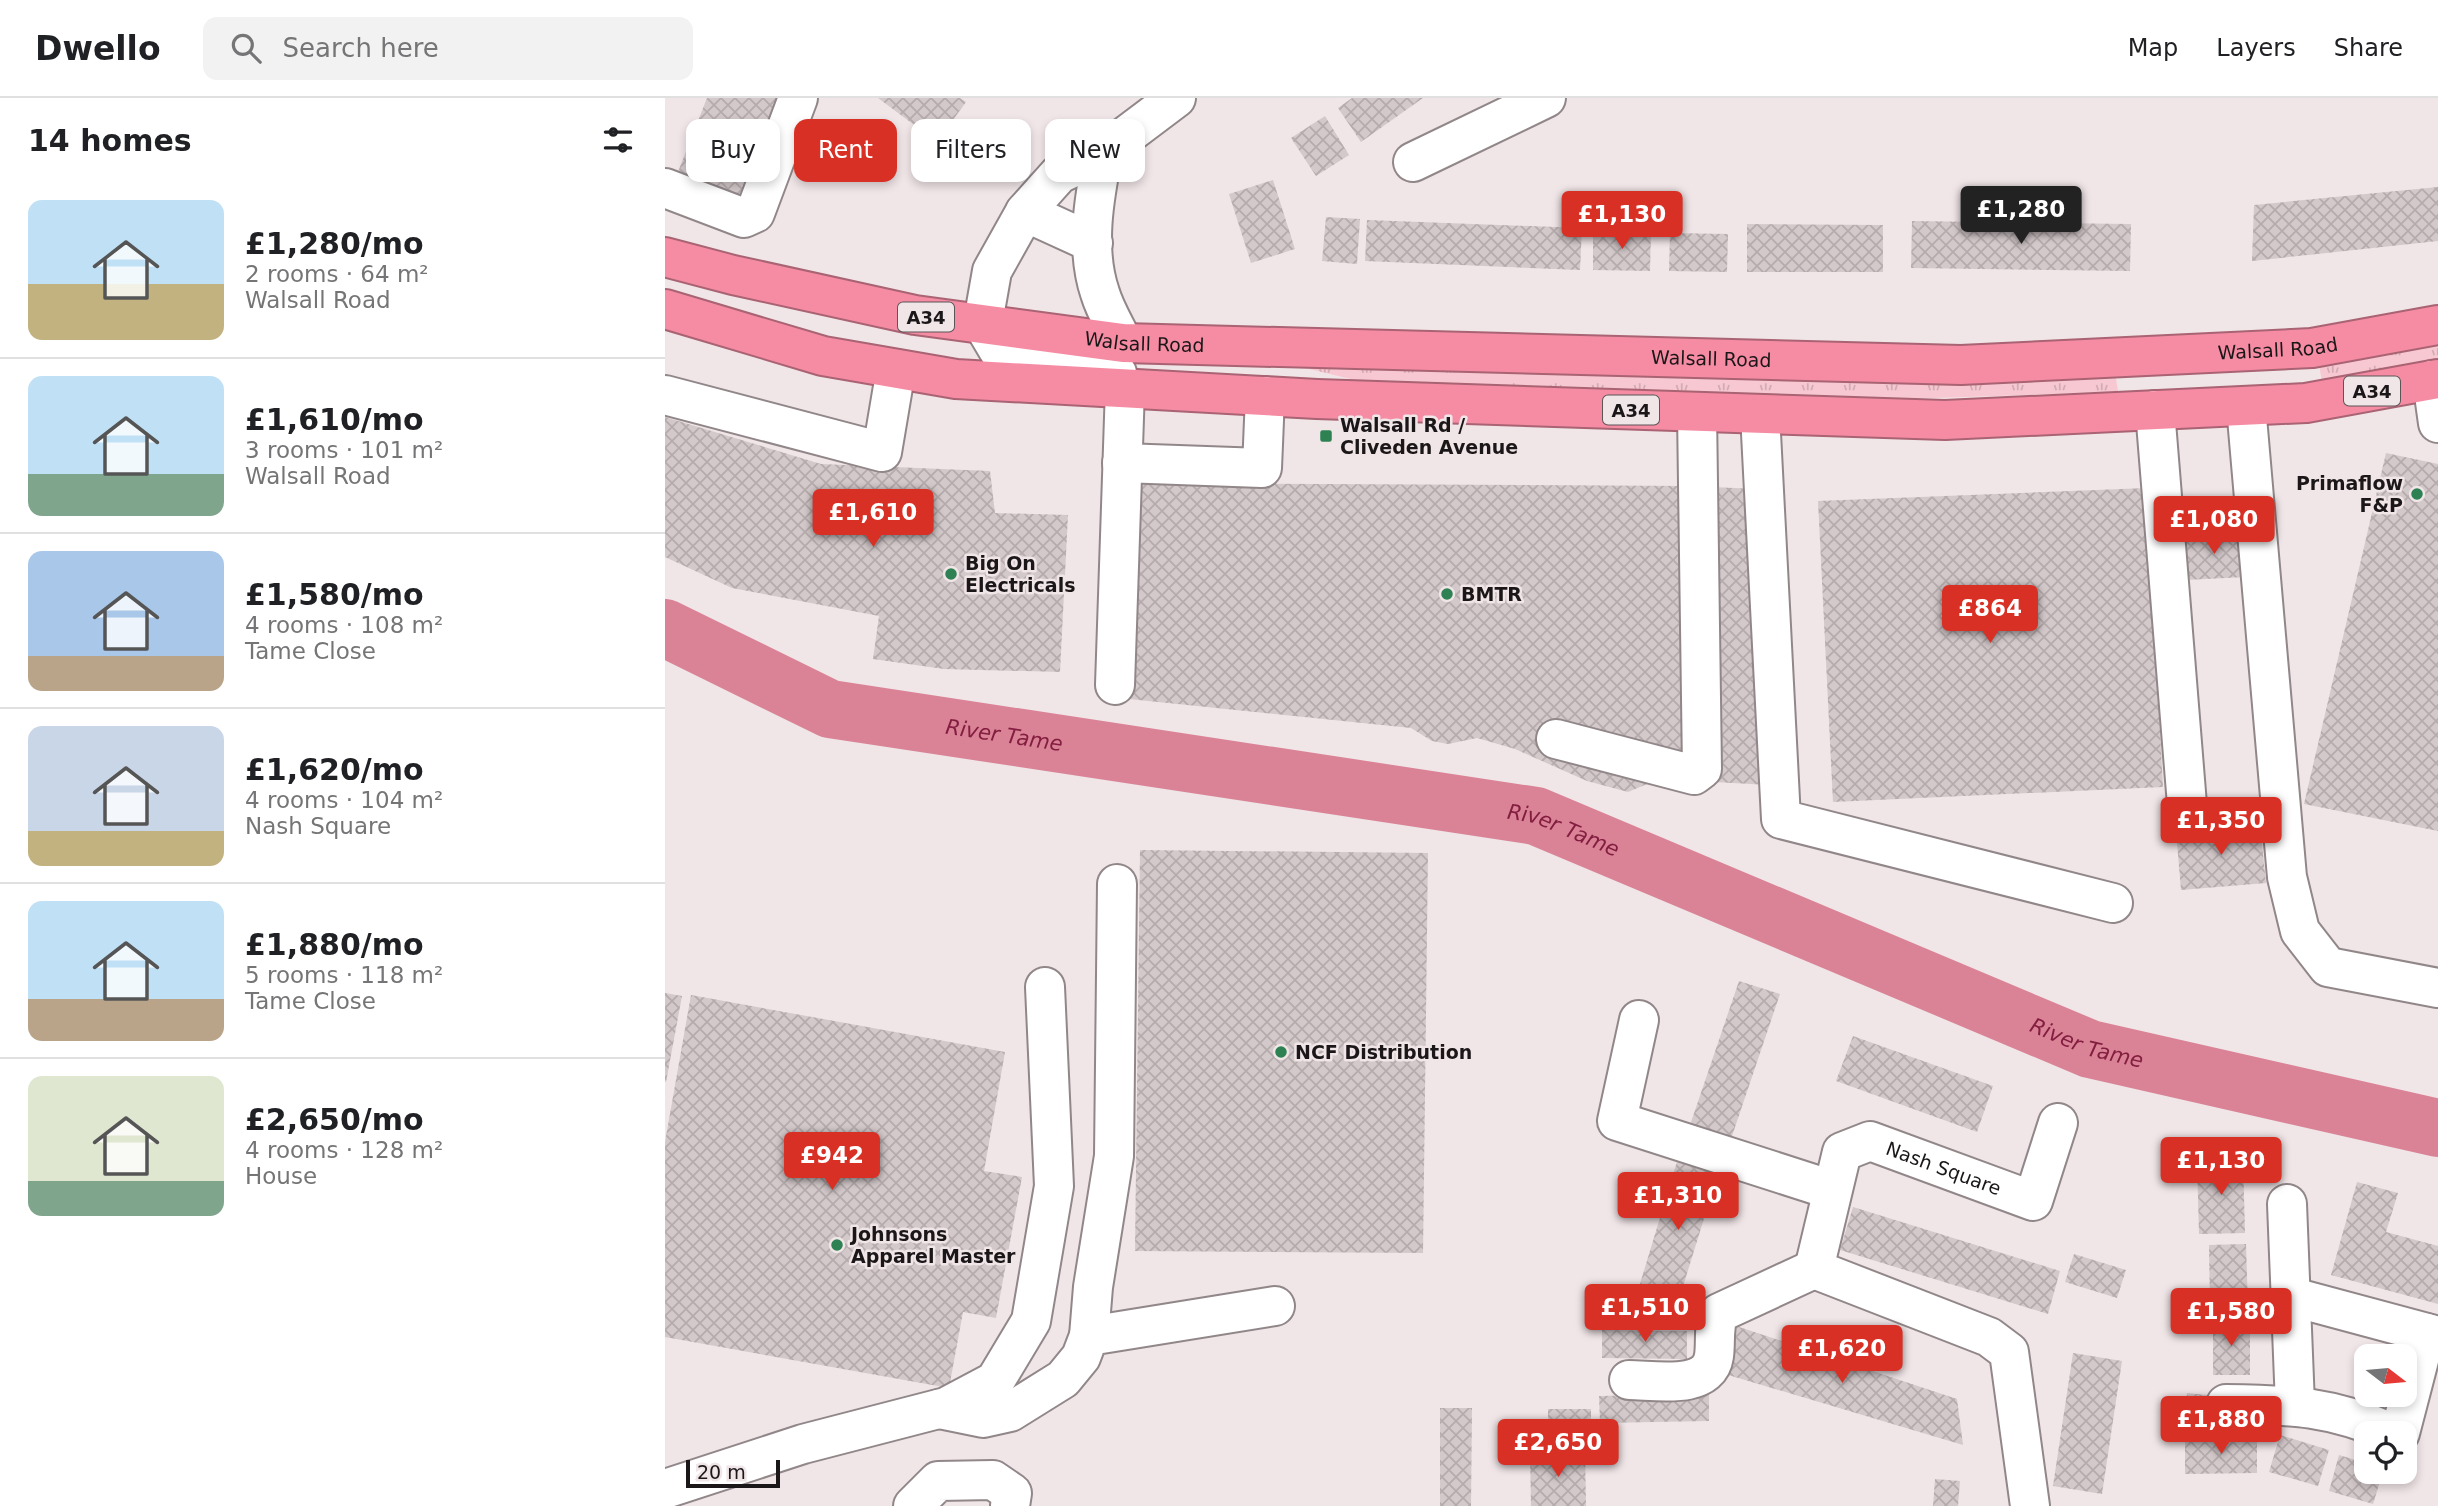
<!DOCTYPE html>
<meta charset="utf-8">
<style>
:root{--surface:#fff;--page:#f2f2f2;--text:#202124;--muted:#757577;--line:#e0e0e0;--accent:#d93025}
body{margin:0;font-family:"DejaVu Sans",sans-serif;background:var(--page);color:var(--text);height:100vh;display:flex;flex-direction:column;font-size:26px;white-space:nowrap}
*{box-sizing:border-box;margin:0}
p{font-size:23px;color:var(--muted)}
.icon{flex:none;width:38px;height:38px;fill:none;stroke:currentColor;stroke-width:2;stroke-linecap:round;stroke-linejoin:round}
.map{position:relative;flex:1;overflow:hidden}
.panel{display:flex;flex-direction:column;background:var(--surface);width:665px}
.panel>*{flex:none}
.top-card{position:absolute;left:21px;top:21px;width:665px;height:63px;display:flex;gap:14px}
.needle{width:46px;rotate:106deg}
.buttons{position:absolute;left:1689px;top:1246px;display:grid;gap:14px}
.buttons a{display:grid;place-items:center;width:63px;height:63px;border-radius:14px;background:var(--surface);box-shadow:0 4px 10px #0003;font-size:35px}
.scale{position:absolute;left:21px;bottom:18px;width:94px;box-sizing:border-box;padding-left:7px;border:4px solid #1b1718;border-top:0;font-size:19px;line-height:24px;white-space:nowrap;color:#1b1718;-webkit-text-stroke:5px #f0e5e7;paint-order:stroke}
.price{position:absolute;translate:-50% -60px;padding:0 16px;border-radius:7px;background:var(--accent);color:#fff;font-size:23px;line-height:46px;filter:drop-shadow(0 2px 4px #0008)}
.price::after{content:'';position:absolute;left:50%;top:42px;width:21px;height:16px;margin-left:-10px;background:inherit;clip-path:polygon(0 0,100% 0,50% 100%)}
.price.on{background:#222;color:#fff}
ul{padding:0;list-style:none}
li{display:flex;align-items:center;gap:21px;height:175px;padding:0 28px}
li+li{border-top:2px solid var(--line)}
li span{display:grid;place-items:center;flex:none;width:196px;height:140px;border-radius:14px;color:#555}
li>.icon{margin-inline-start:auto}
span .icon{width:84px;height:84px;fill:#fffc;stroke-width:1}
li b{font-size:30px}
h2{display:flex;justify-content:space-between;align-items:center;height:84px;padding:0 28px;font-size:30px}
.pill{padding:0 24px;border-radius:14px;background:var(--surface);box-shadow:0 4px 10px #0003;font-size:24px;line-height:63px}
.pill.on{background:var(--accent);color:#fff}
header{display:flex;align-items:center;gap:42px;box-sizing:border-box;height:98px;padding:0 35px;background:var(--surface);border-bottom:2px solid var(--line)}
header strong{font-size:33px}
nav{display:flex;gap:38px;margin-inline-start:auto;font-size:24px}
.search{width:490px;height:63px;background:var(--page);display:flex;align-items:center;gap:18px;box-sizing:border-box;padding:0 24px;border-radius:14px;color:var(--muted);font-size:26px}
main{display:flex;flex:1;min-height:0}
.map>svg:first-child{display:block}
.grass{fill:url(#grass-tufts)}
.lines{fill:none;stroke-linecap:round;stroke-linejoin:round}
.river{stroke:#da8397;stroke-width:58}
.building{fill:url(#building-cross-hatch)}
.minor-casing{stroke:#918789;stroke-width:42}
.highway-casing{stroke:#a96373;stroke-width:42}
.minor{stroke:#fff;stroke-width:38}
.highway{stroke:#f58ca4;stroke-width:38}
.poi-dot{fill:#2d8153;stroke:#f0e5e7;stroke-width:2.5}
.labels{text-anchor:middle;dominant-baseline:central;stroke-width:5;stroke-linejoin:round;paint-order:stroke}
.shield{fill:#f0e5e7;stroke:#5b5556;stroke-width:2}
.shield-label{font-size:18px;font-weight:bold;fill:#1b1718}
.street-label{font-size:19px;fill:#1b1718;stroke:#f0e5e7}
.poi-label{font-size:19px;font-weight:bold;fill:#1b1718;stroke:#f0e5e7;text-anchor:start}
.water-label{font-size:21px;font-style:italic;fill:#841e40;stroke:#f0e5e7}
</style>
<header>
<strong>Dwello</strong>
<div class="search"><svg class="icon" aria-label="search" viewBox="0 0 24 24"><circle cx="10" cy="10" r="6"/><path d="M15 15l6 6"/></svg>Search here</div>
<nav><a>Map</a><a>Layers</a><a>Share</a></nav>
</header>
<main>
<section class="panel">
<h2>14 homes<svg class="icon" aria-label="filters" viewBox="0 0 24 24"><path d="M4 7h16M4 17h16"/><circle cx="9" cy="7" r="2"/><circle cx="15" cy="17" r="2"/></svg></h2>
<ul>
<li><span style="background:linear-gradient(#bfe0f5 60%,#c2b280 0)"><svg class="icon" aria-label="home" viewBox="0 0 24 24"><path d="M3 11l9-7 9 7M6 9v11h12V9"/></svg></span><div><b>£1,280/mo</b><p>2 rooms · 64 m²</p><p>Walsall Road</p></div></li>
<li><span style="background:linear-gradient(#bfe0f5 70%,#7fa58c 0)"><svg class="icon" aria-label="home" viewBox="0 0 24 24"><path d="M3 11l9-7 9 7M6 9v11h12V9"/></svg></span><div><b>£1,610/mo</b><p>3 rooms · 101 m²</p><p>Walsall Road</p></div></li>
<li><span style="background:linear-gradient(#a9c7e8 75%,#b9a48a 0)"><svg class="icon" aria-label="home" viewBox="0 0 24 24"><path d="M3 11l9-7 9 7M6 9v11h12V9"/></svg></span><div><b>£1,580/mo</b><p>4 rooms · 108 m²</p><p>Tame Close</p></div></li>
<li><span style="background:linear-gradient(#c9d6e8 75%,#c2b280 0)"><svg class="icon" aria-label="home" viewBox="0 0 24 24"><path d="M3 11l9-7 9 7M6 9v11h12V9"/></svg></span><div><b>£1,620/mo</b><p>4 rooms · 104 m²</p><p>Nash Square</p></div></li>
<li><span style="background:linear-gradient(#bfe0f5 70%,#b9a48a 0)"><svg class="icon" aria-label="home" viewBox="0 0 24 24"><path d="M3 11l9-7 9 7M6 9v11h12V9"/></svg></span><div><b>£1,880/mo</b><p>5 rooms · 118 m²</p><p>Tame Close</p></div></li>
<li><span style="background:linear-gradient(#dfe7d0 75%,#7fa58c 0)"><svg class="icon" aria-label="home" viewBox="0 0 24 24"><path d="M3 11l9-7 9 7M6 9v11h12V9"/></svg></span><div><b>£2,650/mo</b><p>4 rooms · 128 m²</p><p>House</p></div></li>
</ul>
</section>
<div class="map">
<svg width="1773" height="1408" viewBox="0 0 1773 1408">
<defs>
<pattern id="grass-tufts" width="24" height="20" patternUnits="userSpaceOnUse" patternTransform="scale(1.75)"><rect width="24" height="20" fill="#f7c8d1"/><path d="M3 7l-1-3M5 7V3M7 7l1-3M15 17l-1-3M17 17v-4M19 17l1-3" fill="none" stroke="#d3abb3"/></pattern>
<pattern id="building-cross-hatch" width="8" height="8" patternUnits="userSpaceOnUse" patternTransform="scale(1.75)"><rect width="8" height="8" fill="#d3c8ca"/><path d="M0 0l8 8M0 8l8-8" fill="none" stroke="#b5abad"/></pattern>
</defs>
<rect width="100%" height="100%" fill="#f0e5e7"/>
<g class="grass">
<path d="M1773,247v19l-116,18 -3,-18z"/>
<path d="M632,268l662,13 157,-1 2,14 -246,8 -509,-18z"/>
</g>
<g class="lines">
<path class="river" id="s1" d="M0,530l165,81 706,107 554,233 348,79"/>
</g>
<g class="building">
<path d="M42,0h82l-42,106 -71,-27z"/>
<path d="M213,0h82l6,4 -29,40z"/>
<path d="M687,0h71l-62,44 -23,-34z"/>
<path d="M660,18l24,39 -33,21 -25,-38z"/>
<path d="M608,82l22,69 -44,14 -22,-69z"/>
<path d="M1773,89v54l-186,20 2,-56z"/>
<path d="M661,119l34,2 -3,45 -35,-3z"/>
<path d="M702,122l215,8 -2,42 -215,-9z"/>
<path d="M1247,123l219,3 -1,47 -219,-3z"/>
<path d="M1082,126l136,1v47h-136z"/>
<path d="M928,133l58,1 -1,39 -57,-1z"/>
<path d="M1005,135l58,1 -1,38 -58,-1z"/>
<path d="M0,319l156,47 169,7 5,42 73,2 -8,157 -116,-3 -71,-10 6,-43 -147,-28 -67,-31z"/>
<path d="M1721,355l52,11v367l-134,-27z"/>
<path d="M471,385l553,3 68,3 12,296 -110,-6 -31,13 -41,-11 -72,-32 -38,-11 -29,6 -16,-3 -21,-13 -282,-29z"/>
<path d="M1482,390l16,299 -330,15 -15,-301z"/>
<path d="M1576,434l5,45 -60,3 -5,-43z"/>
<path d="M1595,727l6,58 -85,7 -5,-59z"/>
<path d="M475,752l288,3 -5,400 -288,-2z"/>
<path d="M1074,883l41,13 -50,148 -41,-14z"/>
<path d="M0,895l17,3 -16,86h-1z"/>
<path d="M26,897l314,57 -21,119 38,6 -26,141 -33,-6 -14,76 -284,-51v-195z"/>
<path d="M1188,938l140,50 -16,46 -141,-51z"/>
<path d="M1014,1057l41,12 -44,142 -40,-12z"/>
<path d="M1578,1062l2,73 -46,1 -2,-73z"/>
<path d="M1692,1084l41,11 -12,39 52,14v58l-107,-29z"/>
<path d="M1188,1109l207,64 -12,43 -208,-64z"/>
<path d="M1581,1146l2,63 -38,1 -1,-63z"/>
<path d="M1409,1156l52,16 -9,28 -52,-16z"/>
<rect x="1548" y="1223" width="37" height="54"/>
<path d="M1068,1227l224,74 6,46 -238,-71z"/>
<path d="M937,1232l85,1v28l-85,-1z"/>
<path d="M1408,1255l49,8 -20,133 -49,-8z"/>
<path d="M1522,1295l29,3 -2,24 -29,-2z"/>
<path d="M1044,1296v27l-109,2 -1,-27z"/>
<path d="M775,1310h32l-1,98h-31z"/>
<rect x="883" y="1311" width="43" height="27"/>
<path d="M1615,1337l49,15 -11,36 -49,-14z"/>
<path d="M1592,1339v36l-72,1v-36z"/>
<path d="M920,1353l1,55h-55l-1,-54z"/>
<path d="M1674,1357l27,8v9h17l-10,32 -44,-13z"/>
<path d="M1270,1381l25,2 -2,25h-25z"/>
</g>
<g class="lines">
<g class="minor-casing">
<g id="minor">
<path d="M438,55c-9,45 -18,96 -3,140 5,17 15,33 23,50"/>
<path d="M748,64l133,-64"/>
<path d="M0,90l79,30 11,-5 43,-115"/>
<path d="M360,114l68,31"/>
<path d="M452,275l-114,-15 -19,-32 2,-21 6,-34 33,-59 34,-38 44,-21 73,-55"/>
<path d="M1767,282l6,43"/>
<path d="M0,297l217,57 14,-83"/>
<path d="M1581,308l41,471 13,54 28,36 110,21"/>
<path d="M1490,312l33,407"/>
<path d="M1095,316l21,405 332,84"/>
<path d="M457,365l140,5 3,-72"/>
<path d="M450,587l10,-297"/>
<path d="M891,641l138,36 8,-6 -5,-357"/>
<path d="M974,922l-22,101 215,69"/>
<path d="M1622,1106l8,201"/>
<path d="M1628,1199l145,39"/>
<path d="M424,1238l4,-49 21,-131 3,-272"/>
<path d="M964,1282c26,0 80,11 85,-24 2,-14 -1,-29 5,-43l95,-44"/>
<path d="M1561,1306c66,1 105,2 166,29"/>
<path d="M274,1311l44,9 27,-6 53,-33 18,-22 8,-21 186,-30"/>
<path d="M1735,1335l26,-100"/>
<path d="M0,1391l138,-45 143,-37 49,-26 36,-60 23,-135 -9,-199"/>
<path d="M248,1408l25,-25 55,-1 19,13 -2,13"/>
<path id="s2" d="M1365,1408l-21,-154 -20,-15 -175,-68 28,-117 28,-11 163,60 25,-78"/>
</g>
</g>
<g class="highway-casing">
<g id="highway">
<path id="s3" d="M0,159l68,18 182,40 208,28 838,22 351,-17 126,-23"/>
<path d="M0,211l158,47 133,23 361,20 628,21 361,-17 132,-24"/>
</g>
</g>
<use href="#minor" class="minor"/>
<use href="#highway" class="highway"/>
</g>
<g class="poi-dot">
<rect x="654" y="331" width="14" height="14" rx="3.5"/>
<circle cx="1752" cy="396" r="7"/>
<circle cx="286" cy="476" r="7"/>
<circle cx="782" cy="496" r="7"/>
<circle cx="616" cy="954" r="7"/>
<circle cx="172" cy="1147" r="7"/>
</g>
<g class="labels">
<g class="shield">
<rect x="233" y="204.5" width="56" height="29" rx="5"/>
<rect x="1679" y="278.5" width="56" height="29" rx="5"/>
<rect x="938" y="297.5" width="56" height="29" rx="5"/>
</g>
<g class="shield-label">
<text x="261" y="219">A34</text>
<text x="1707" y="293">A34</text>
<text x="966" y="312">A34</text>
</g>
<g class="street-label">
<text stroke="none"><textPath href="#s3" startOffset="488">Walsall Road</textPath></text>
<text stroke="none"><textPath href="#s3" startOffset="1622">Walsall Road</textPath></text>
<text stroke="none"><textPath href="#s3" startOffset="1055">Walsall Road</textPath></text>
<text stroke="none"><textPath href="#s2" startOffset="597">Nash Square</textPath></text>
</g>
<g class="poi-label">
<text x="675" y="327">Walsall Rd /<tspan x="675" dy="22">Cliveden Avenue</tspan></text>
<text x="1738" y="385" text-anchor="end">Primaflow<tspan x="1738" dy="22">F&amp;P</tspan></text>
<text x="300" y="465">Big On<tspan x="300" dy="22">Electricals</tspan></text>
<text x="796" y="496">BMTR</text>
<text x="630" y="954">NCF Distribution</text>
<text x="186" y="1136">Johnsons<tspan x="186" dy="22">Apparel Master</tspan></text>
</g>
<g class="water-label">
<text stroke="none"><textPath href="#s1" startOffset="360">River Tame</textPath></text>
<text stroke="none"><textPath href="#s1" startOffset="928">River Tame</textPath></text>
<text stroke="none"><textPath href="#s1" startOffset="1494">River Tame</textPath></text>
</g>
</g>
</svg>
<div class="buttons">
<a><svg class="needle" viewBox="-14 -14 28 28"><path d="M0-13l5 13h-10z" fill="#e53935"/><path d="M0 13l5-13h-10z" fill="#757577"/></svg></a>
<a><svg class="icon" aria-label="locate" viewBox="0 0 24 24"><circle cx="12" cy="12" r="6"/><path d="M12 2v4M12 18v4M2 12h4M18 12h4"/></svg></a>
</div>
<div class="scale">20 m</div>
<b class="price on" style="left:1356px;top:148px">£1,280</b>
<b class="price" style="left:957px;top:153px">£1,130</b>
<b class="price" style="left:208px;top:451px">£1,610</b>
<b class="price" style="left:1549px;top:458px">£1,080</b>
<b class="price" style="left:1325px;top:547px">£864</b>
<b class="price" style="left:1556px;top:759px">£1,350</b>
<b class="price" style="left:167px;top:1094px">£942</b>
<b class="price" style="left:1556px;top:1099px">£1,130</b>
<b class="price" style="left:1013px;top:1134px">£1,310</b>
<b class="price" style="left:980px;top:1246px">£1,510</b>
<b class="price" style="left:1566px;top:1250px">£1,580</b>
<b class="price" style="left:1177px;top:1287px">£1,620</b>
<b class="price" style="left:1556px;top:1358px">£1,880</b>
<b class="price" style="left:893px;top:1381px">£2,650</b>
<div class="top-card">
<a class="pill">Buy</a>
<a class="pill on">Rent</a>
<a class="pill">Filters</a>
<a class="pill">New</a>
</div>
</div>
</main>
